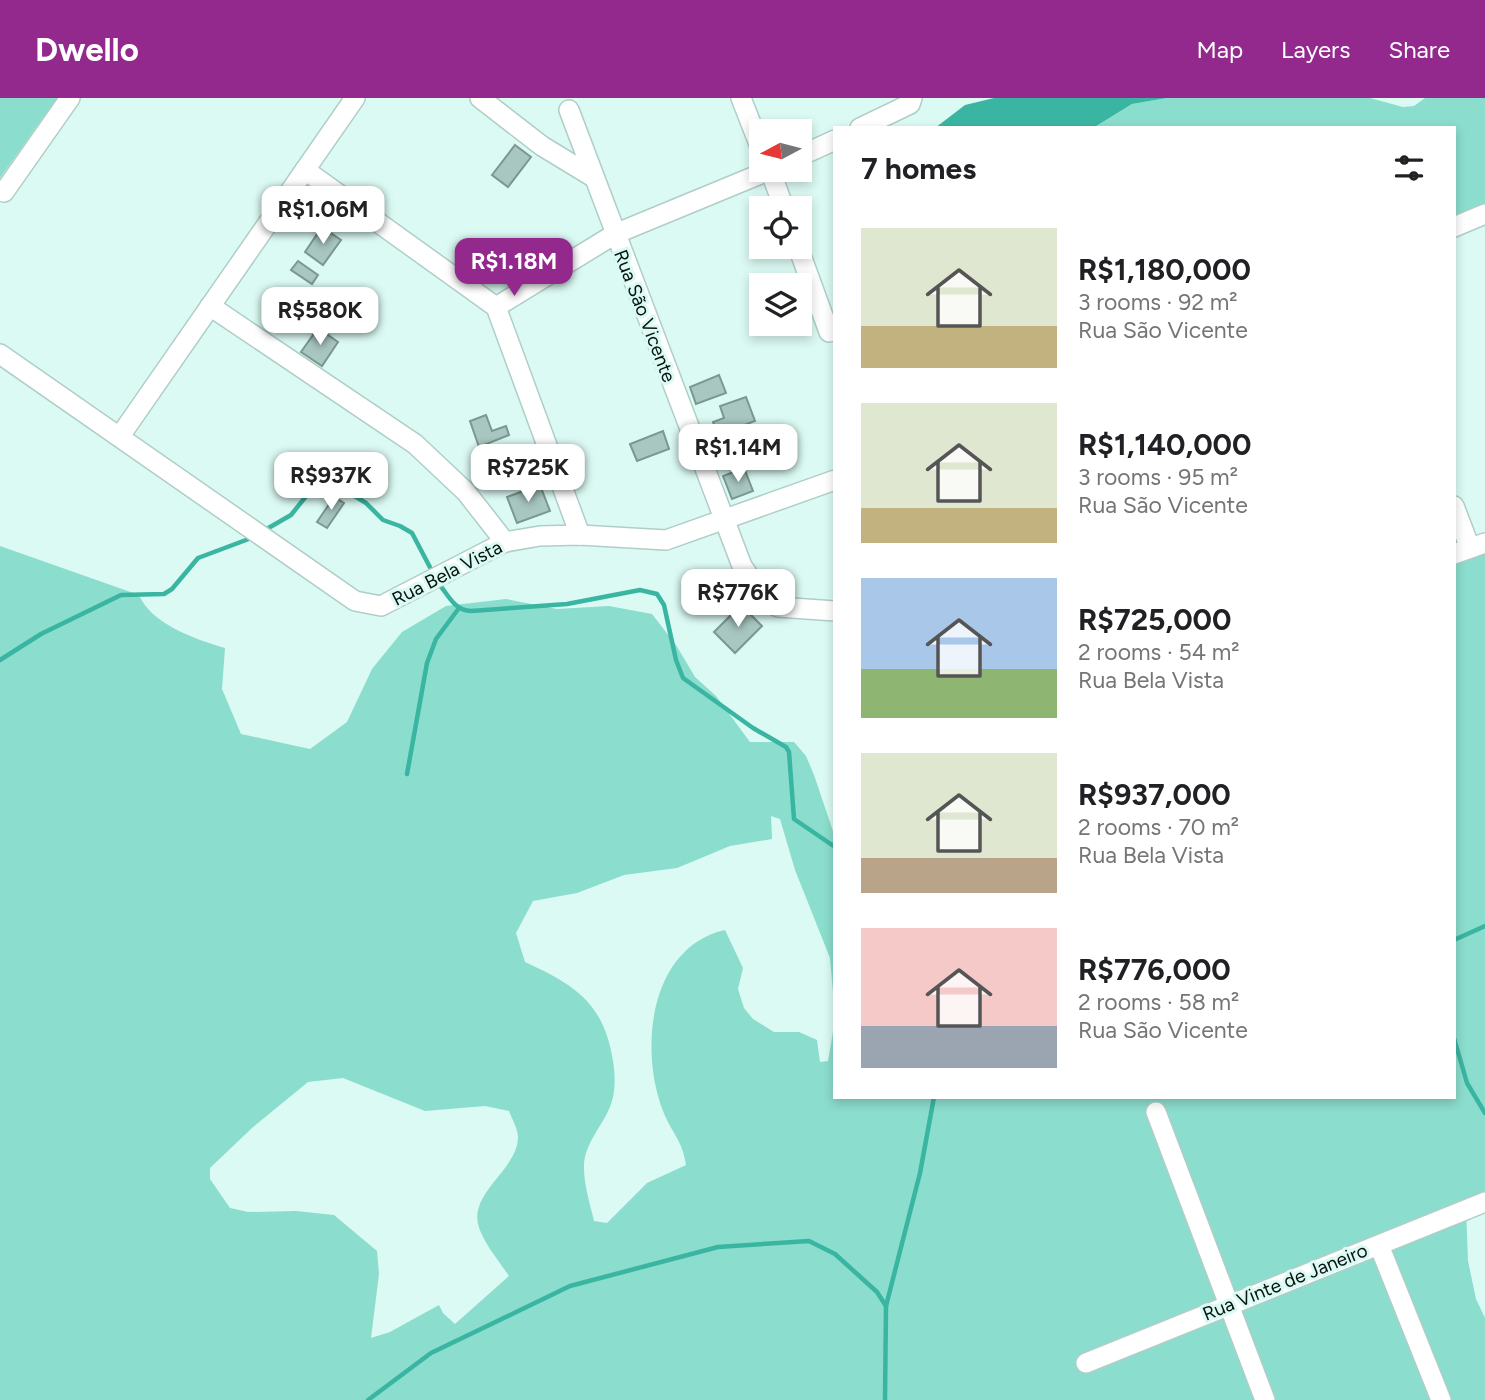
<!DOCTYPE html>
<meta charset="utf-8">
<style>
:root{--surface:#fff;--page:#f6f6f6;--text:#202124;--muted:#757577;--accent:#93298d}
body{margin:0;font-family:Figtree,sans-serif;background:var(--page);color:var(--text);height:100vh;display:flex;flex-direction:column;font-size:26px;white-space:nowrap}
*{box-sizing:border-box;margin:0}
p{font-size:23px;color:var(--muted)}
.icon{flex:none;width:38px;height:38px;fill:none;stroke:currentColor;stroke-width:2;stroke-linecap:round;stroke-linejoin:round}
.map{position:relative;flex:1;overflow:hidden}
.sheet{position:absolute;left:833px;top:28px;width:623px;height:973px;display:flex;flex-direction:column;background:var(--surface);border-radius:0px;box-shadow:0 4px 10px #0003}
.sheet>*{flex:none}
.needle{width:46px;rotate:263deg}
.fabs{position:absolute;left:749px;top:21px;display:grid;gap:14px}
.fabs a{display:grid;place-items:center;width:63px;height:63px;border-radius:0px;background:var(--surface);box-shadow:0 4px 10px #0003;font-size:35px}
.price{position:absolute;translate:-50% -60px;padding:0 16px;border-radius:14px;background:#fff;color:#222;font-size:23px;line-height:46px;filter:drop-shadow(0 2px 4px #0008)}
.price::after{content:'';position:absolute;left:50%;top:42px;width:21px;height:16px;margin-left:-10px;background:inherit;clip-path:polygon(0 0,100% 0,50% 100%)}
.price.on{background:var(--accent);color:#fff}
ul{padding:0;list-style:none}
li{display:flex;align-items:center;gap:21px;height:175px;padding:0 28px}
li span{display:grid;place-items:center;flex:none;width:196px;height:140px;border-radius:0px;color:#555}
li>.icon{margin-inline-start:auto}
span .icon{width:84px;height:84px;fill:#fffc;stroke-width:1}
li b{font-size:30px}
h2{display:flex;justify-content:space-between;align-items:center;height:84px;padding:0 28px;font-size:30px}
header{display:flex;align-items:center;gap:42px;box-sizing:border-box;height:98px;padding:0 35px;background:var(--accent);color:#fff}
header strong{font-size:33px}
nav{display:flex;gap:38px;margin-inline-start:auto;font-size:24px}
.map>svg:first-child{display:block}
.green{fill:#8bddcd;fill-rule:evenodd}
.water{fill:#3ab5a2}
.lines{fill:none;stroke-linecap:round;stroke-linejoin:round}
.stream{stroke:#3ab5a2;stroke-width:4.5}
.building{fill:#a8c7c0;stroke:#7a9791;stroke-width:2}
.minor-casing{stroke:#b0cec8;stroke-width:22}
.minor{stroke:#fff;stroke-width:19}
.labels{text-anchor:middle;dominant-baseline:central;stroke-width:6;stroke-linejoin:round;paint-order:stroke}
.street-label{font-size:19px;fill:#081411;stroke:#dbfaf3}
</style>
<header>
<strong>Dwello</strong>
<nav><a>Map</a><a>Layers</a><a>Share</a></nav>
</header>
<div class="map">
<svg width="1485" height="1302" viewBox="0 0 1485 1302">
<rect width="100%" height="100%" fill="#dbfaf3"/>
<g class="green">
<path d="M0,0h57l-57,80z"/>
<path d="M1167,0h203l33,9 11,-1 11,-8h60v116l-31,14v-100h-361l39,-24z"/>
<path d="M0,448l139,49c12,29 58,45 86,53l-3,41 19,45 69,15 37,-27 25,-53 30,-37 44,-26 60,-7 51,10 52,-3 43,8 24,31 19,32 21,19 34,46h44l12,14 8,19 21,62v178l-5,-57 -35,-88 -15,-51 -9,-3 1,23 -42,7 -53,22 -53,7 -47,18 -44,8 -17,32 9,29c50,23 79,41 88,99 2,13 3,30 -2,43 -7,21 -28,40 -27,64 0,17 6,36 10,53l13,2 40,-40 39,-18c-3,-24 -15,-33 -23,-54 -24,-61 -14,-164 62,-181l18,38 -5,21 6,19 9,11 21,13h25l18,8 3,22 8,-1 7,-41v77h619v-539l31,-12v651l-19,12 2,52 8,38 9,19v82h-1485zM343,980l82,33 60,-5 24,5c3,8 9,18 9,26 0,32 -47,54 -40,87 4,17 21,37 31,52l-54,48 -12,-11 -4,-8 -49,27 -19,6 8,-64 -2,-23 -43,-36 -38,-4 -48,1 -18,-4 -20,-29v-11l42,-40 56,-46z"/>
</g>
<path class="water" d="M994,0h173l-35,6 -39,24h-158l30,-23z"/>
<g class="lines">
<g class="stream">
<path d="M265,432l26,-15 24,-30 10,-4 7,1 34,21 17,17 17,6 12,7 21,40"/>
<path d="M439,486c10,12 15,26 32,27l96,-7 73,-14 17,4 7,11 12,55 7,18 70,50 33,19 3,5 5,67 41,28"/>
<path d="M0,562l41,-26 80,-39 43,-1 8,-5 26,-31 56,-21"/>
<path d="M407,676l20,-111 9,-24 23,-31"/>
<path d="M1454,842l31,-14"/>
<path d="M1454,940l13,45 18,30"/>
<path d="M368,1302l63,-47 139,-67 148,-39 91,-6 26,13 42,38 9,14"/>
<path d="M885,1302l1,-94 34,-133 14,-76"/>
</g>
</g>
<g class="building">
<path d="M515,47l16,12 -23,30 -16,-12z"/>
<path d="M322,129l19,13 -18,25 -18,-13z"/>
<path d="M298,163l20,14 -6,9 -21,-14z"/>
<path d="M318,230l20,14 -16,24 -21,-14z"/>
<path d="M719,277l7,18 -30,11 -6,-17z"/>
<path d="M746,299l9,24 -37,14 -5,-13 11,-4 -4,-12z"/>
<path d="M486,317l6,16 14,-5 3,9 -30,12 -9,-26z"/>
<path d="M663,333l6,18 -32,12 -7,-17z"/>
<path d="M744,370l9,23 -21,8 -9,-23z"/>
<path d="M540,387l10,26 -33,12 -10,-26z"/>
<path d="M334,399l10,6 -17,25 -10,-6z"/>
<path d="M741,507l21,21 -27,27 -21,-21z"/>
</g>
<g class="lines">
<g class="minor-casing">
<g id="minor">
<path d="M480,0l62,48 51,31"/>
<path d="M741,0l20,51"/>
<path d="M569,12l173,456 21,31 15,10 57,4"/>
<path d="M860,30l50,-24 2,-6"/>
<path d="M800,58l35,-16"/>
<path d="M305,72l191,137 84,228"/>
<path d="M770,72l14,38"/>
<path d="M4,94l66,-94"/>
<path d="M1454,129l31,-13"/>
<path d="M798,149l31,85"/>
<path d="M210,208l205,138 51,48 39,50"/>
<path d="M496,209l119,-73 155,-64"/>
<path d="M0,256l355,247 26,5 124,-64 35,-6 40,-1 86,5 169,-60"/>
<path d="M120,338l235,-338"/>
<path d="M1454,408l16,42"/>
<path d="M1454,456l31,-11"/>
<path d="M1156,1014l109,288"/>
<path d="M1379,1147l62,155"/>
<path d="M1086,1265l399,-161"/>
</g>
</g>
<use href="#minor" class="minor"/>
</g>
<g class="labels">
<g class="street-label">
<text transform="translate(645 218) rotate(69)">Rua São Vicente</text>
<text transform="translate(447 475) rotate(-27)">Rua Bela Vista</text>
<text transform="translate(1285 1184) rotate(-22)">Rua Vinte de Janeiro</text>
</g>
</g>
</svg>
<div class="fabs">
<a><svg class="needle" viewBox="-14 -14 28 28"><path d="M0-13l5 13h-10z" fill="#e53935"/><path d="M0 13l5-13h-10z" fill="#757577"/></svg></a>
<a><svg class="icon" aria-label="locate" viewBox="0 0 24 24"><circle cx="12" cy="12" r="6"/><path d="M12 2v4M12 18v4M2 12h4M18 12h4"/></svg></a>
<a><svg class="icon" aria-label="layers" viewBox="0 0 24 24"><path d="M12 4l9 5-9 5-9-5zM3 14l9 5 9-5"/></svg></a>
</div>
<b class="price" style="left:323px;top:148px">R$1.06M</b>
<b class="price on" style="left:514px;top:200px">R$1.18M</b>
<b class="price" style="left:320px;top:249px">R$580K</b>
<b class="price" style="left:738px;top:386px">R$1.14M</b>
<b class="price" style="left:528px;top:406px">R$725K</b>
<b class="price" style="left:331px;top:414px">R$937K</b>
<b class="price" style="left:738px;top:531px">R$776K</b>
<section class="sheet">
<h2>7 homes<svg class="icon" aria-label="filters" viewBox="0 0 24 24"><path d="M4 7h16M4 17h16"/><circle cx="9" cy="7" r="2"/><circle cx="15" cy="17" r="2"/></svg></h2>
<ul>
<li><span style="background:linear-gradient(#dfe7d0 70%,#c2b280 0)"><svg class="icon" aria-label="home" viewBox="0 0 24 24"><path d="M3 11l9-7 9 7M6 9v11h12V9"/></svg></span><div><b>R$1,180,000</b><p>3 rooms · 92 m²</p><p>Rua São Vicente</p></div></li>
<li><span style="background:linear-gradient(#dfe7d0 75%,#c2b280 0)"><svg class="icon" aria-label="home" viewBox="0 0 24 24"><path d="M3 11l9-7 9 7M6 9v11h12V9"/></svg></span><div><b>R$1,140,000</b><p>3 rooms · 95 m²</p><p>Rua São Vicente</p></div></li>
<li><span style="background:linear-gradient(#a9c7e8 65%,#8fb573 0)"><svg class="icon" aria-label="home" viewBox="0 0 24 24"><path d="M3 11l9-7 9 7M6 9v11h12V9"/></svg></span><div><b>R$725,000</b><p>2 rooms · 54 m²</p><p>Rua Bela Vista</p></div></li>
<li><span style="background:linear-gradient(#dfe7d0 75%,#b9a48a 0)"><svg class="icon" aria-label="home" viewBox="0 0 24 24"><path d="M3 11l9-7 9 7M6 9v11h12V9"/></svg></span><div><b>R$937,000</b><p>2 rooms · 70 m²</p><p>Rua Bela Vista</p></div></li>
<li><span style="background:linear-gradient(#f6c9c9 70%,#9aa5b1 0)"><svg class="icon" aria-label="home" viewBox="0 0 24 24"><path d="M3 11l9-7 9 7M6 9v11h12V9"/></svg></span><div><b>R$776,000</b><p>2 rooms · 58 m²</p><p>Rua São Vicente</p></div></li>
</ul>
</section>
</div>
